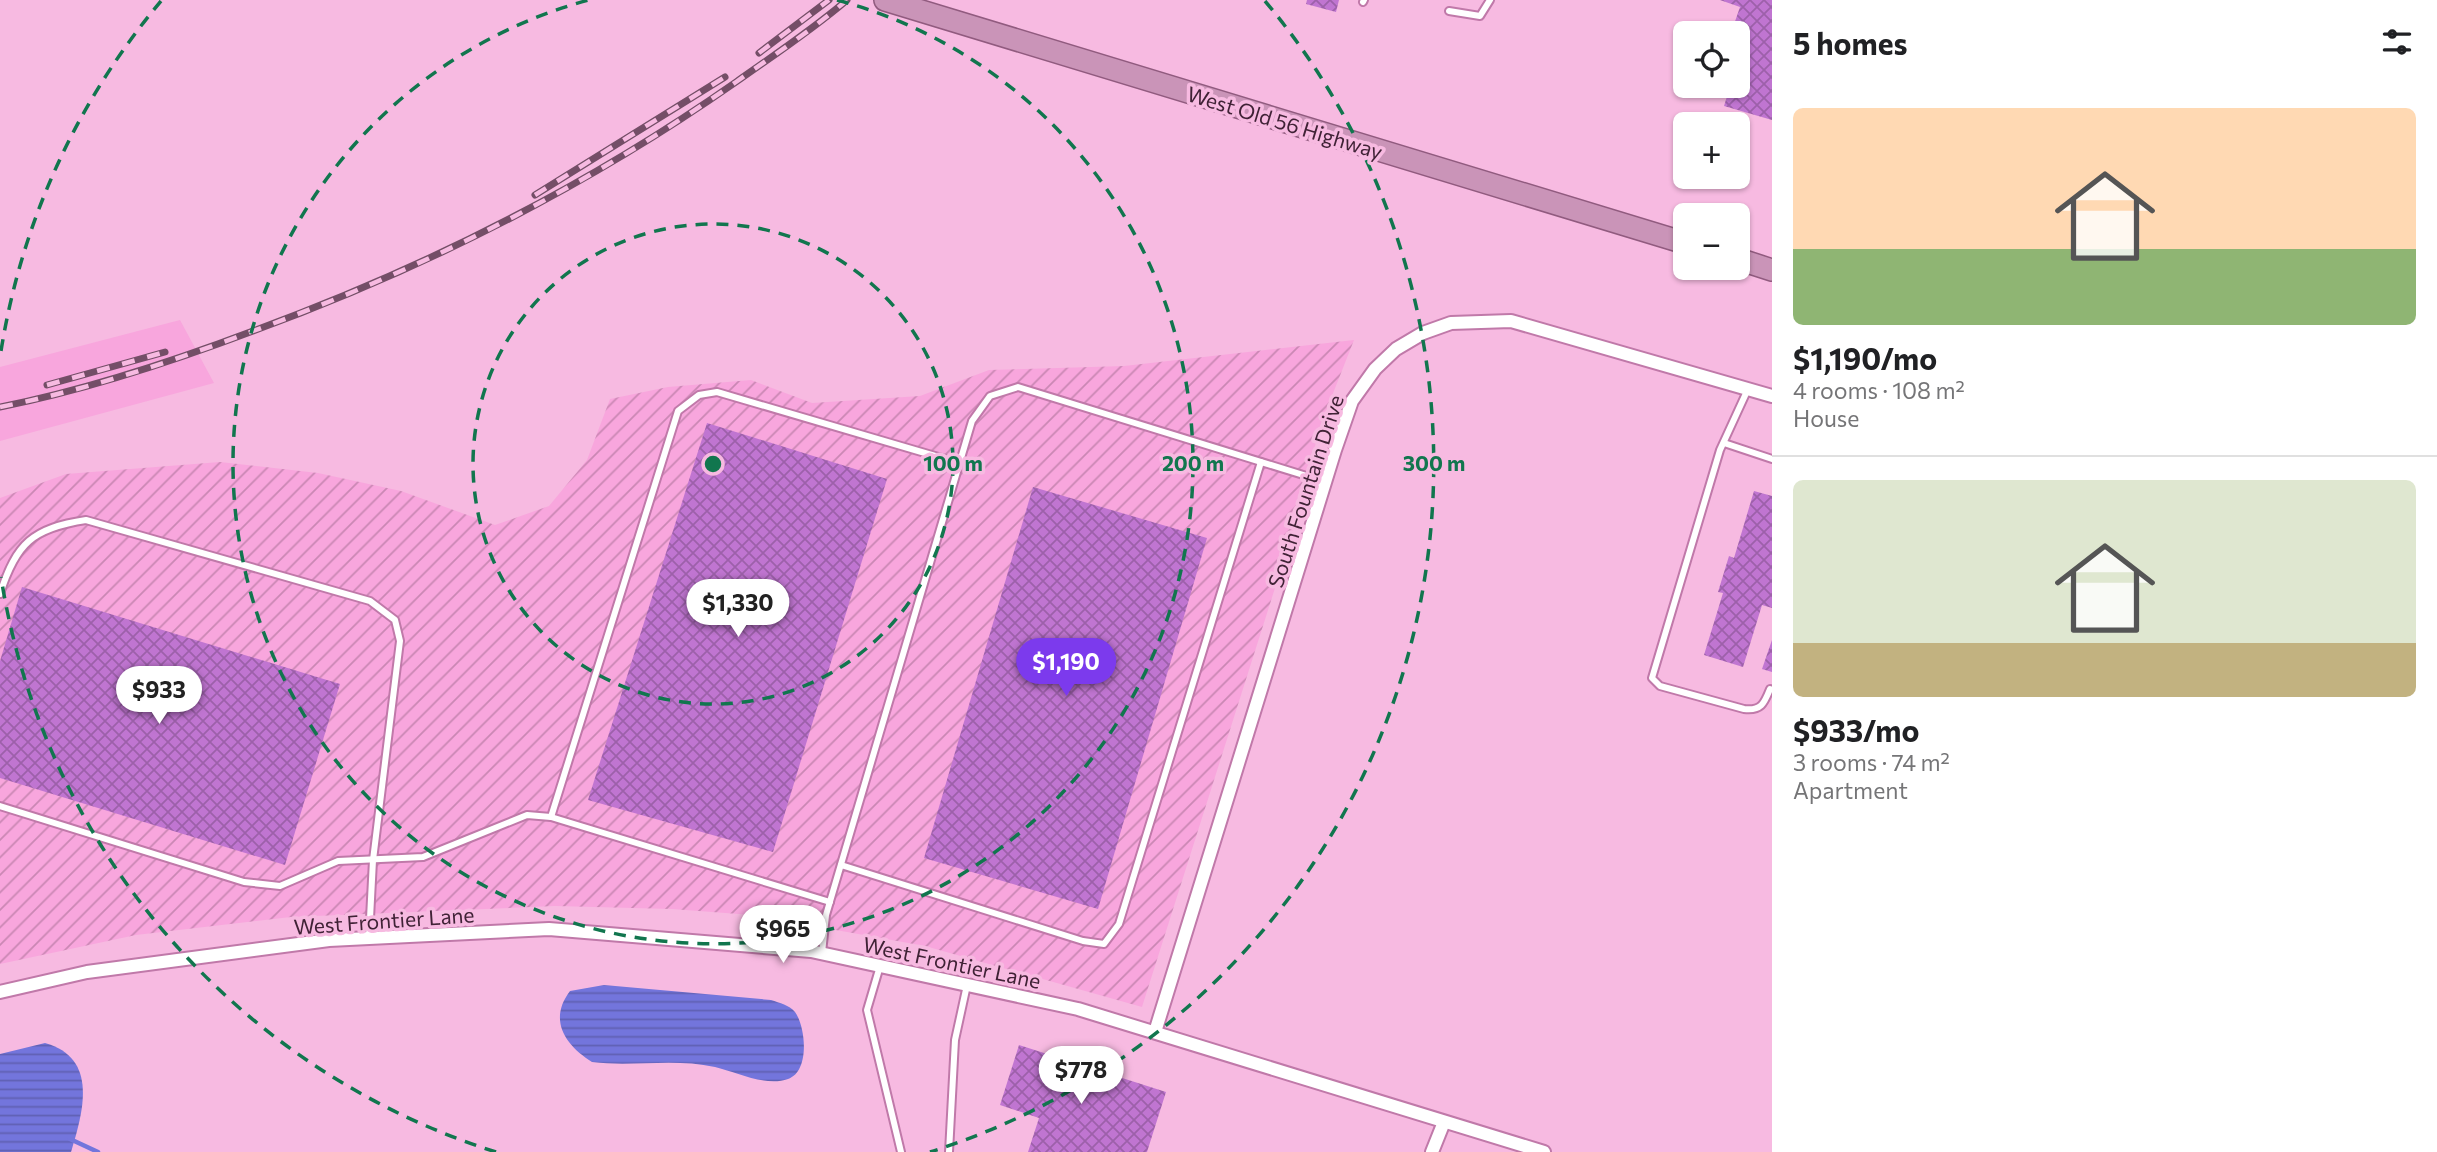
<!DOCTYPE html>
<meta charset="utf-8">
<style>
:root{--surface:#fff;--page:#f2f2f2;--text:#202124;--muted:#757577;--line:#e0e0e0;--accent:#7c3aed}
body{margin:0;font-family:Commissioner,sans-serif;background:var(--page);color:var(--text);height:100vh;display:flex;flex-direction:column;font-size:26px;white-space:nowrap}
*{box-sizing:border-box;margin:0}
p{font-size:23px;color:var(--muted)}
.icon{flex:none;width:38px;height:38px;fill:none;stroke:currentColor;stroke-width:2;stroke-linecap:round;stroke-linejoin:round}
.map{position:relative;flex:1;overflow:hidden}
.sheet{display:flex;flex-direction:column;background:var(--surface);width:665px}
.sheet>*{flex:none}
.buttons{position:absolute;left:1673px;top:21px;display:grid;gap:14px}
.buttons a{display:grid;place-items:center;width:77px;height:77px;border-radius:10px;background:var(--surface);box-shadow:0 2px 5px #0004;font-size:35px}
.price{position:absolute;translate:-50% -60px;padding:0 16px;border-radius:24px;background:#fff;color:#222;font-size:23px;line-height:46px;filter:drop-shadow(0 2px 4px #0008)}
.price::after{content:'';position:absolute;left:50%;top:42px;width:21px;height:16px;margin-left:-10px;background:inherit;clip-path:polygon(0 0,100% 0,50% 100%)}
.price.selected{background:var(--accent);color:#fff}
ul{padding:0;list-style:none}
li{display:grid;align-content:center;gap:14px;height:371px;padding:0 21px}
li+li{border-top:2px solid var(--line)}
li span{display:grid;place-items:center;height:217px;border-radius:10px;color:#555}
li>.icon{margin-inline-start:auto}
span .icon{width:126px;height:126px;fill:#fffc;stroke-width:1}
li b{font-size:30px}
h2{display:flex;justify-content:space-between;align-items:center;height:84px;padding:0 21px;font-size:30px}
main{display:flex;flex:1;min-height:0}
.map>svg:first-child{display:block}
.built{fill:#f8a6dd}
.industrial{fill:url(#industrial-furrows)}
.water{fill:url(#water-rules)}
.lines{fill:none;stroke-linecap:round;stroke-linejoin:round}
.stream{stroke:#7375dc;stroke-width:4.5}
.building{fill:url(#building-cross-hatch)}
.service-casing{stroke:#c079a9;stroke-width:10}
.minor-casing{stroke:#c079a9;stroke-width:16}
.trunk-casing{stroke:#915b7f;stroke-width:24}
.service{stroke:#fff;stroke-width:6}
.minor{stroke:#fff;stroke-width:12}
.trunk{stroke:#ca94b8;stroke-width:21}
.rail-casing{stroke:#744e67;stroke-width:7}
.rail{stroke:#f7bae1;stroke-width:4.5;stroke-dasharray:13;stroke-linecap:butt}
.ring{fill:none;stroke:#11764e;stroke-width:3.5;stroke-dasharray:12 9}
.labels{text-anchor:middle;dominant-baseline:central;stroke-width:7;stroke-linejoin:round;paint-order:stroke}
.street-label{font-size:21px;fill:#402236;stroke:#f7bae1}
.centre{fill:#11764e;stroke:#f7bae1;stroke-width:3.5}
.ring-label{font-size:21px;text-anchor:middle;font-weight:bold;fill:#11764e;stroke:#f7bae1;stroke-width:7;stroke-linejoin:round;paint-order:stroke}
</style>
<main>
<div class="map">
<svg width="1772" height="1152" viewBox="0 0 1772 1152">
<defs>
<pattern id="industrial-furrows" width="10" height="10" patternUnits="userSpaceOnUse" patternTransform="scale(1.75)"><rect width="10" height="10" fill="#f8a6dd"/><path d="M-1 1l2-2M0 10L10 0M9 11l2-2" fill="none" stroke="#ca87b4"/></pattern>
<pattern id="water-rules" width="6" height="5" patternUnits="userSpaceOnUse" patternTransform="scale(1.75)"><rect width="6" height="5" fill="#7375dc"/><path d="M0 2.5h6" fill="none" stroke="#6060b3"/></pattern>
<pattern id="building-cross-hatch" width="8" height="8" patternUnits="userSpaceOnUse" patternTransform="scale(1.75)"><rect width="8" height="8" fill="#c075d1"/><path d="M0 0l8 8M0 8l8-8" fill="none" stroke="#9d60aa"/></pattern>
</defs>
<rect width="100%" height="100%" fill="#f7bae1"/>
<path class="built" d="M180,320l34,63 -214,58v-74z"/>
<path class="industrial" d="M1354,340l-35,89 -18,77 -159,501 -217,-61 -173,-31 -80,-6 -117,-3 -264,11 -155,18 -136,29v-466l66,-24 154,-12 98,11 83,18 94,34 54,-19 38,-46 23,-61 58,-12 83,-7 61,23 108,-7 69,-26 135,-4z"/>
<g class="water">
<path d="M604,985l167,15c9,3 18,5 24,12 11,15 15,60 -7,67 -22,8 -52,-7 -73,-12 -41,-9 -83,0 -123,-5 -27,-17 -44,-42 -22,-71z"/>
<path d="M45,1043c54,15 38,69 26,109h-71v-98z"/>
</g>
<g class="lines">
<path class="stream" d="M70,1139l28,13"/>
</g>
<g class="building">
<path d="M1307,0h32l-3,12 -30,-8z"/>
<path d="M1720,0h52v120l-48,-14 5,-16 -11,-4h20v-53h-7l9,-26z"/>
<path d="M707,423l180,56 -114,373 -185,-52z"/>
<path d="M1033,487l174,51 -109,371 -174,-51z"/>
<path d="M1754,491l18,5v112l-10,-3 -19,62 -39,-12 19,-62 -5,-1 11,-36 5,2z"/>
<path d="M22,587l318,97 -55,181 -285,-87v-117z"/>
<path d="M1772,640v32l-10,-3z"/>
<path d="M1019,1045l147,47 -19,60h-119l11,-34 -39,-13z"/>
</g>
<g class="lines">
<g class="service-casing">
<g id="service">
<path d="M1363,2l1,-2"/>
<path d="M1449,11l31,5 10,-16"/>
<path d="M1748,389l-28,61 -68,228 8,8 84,23c17,2 20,-5 26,-20"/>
<path d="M1724,443l48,16"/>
<path d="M0,594c16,-51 33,-66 86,-74l284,81 25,19 5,21 -27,219 -4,78"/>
<path d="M0,806l244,76 36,4 58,-25 85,-4 104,-42 24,2 279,85"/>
<path d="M551,817l127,-406 21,-16 18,-3 242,71"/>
<path d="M841,865l242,76 21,3 15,-20 142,-462"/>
<path d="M822,953l4,-38 146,-494 18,-25 28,-9 308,95"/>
<path d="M880,966l-13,44 34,142"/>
<path d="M949,1152l6,-112 12,-55"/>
</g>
</g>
<g class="minor-casing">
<g id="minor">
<path d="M0,992l87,-20 242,-32 220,-11 262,22 267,58 466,143"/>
<path d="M1155,1032l180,-582 17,-49 23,-32 21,-20 27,-16 28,-10 60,-2 261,75"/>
<path d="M1432,1152l12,-30"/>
</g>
</g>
<g class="trunk-casing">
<g id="trunk">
<path d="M885,0l800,243"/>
<path d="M1738,259l34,11"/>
</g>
</g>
<use href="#service" class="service"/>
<use href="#minor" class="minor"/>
<use href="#trunk" class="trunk"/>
<g class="rail-casing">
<g id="rail">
<path d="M759,53l70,-53"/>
<path d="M535,195l190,-118"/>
<path d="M47,385l118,-33"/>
<path d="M0,407c86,-17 171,-45 253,-76 172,-63 333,-144 483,-249 38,-27 76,-52 111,-82"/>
</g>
</g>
<use href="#rail" class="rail"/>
</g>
<g class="ring">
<circle cx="713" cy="464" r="240"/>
<path d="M837 0A480 480 0 1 1 589 0"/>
<path d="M496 1152A721 721 0 0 1 1 577M1 351A721 721 0 0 1 161 1M1265 1A721 721 0 0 1 930 1152"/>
</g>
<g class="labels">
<g class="street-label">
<text transform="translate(1285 122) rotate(17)">West Old 56 Highway</text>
<text transform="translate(1305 491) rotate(-72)">South Fountain Drive</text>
<text transform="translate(384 920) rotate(-4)">West Frontier Lane</text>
<text transform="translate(952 962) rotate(12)">West Frontier Lane</text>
</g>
</g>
<circle cx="713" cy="464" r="10" class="centre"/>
<g class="ring-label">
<text x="953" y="471">100 m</text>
<text x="1193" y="471">200 m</text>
<text x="1434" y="471">300 m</text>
</g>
</svg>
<div class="buttons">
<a><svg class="icon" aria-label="locate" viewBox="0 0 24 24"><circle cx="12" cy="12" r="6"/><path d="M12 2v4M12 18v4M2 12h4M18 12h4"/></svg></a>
<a>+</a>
<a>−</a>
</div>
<b class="price" style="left:738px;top:639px">$1,330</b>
<b class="price selected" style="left:1066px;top:698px">$1,190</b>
<b class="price" style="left:159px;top:726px">$933</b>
<b class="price" style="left:783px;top:965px">$965</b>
<b class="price" style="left:1081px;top:1106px">$778</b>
</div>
<section class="sheet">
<h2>5 homes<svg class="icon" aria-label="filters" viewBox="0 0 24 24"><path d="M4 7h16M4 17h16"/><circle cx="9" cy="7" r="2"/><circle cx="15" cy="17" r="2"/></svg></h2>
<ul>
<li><span style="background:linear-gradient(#ffd9b3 65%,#8fb573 0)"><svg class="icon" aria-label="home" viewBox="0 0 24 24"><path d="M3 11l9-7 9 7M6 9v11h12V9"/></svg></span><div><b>$1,190/mo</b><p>4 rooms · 108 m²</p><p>House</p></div></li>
<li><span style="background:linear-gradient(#dfe7d0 75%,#c2b280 0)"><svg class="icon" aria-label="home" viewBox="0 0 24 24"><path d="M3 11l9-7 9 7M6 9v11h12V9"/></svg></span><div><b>$933/mo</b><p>3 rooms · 74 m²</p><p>Apartment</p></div></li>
</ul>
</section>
</main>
